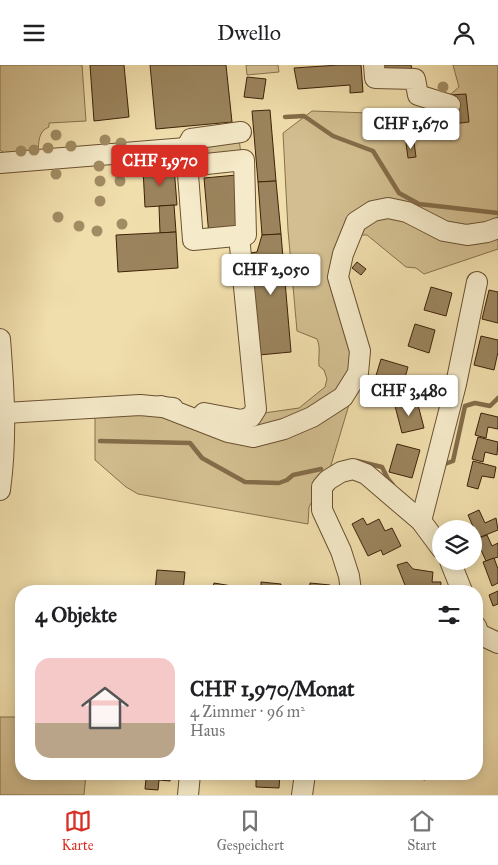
<!DOCTYPE html>
<html lang="de">
<meta charset="utf-8">
<style>
:root{--surface:#fff;--page:#f6f6f6;--text:#202124;--muted:#757577;--line:#e0e0e0;--accent:#d93025}
body{margin:0;font-family:"IM FELL Great Primer",serif;background:var(--page);color:var(--text);height:100vh;display:flex;flex-direction:column;font-size:19px;white-space:nowrap}
*{box-sizing:border-box;margin:0}
p{font-size:16px;color:var(--muted)}
.icon{flex:none;width:28px;height:28px;fill:none;stroke:currentColor;stroke-width:2;stroke-linecap:round;stroke-linejoin:round}
.map{position:relative;flex:1;overflow:hidden}
.panel{position:absolute;left:15px;top:520px;width:468px;height:195px;display:flex;flex-direction:column;background:var(--surface);border-radius:20px;box-shadow:0 2px 12px #0003}
.panel>*{flex:none}
.tools{position:absolute;left:432px;top:455px;display:grid;gap:10px}
.tools a{display:grid;place-items:center;width:50px;height:50px;border-radius:50%;background:var(--surface);box-shadow:0 2px 12px #0003;font-size:25px}
.price{position:absolute;translate:-50% -42px;padding:0 11px;border-radius:5px;background:#fff;color:#222;font-size:16px;line-height:32px;filter:drop-shadow(0 1px 2px #0008)}
.price::after{content:'';position:absolute;left:50%;top:30px;width:15px;height:11px;margin-left:-8px;background:inherit;clip-path:polygon(0 0,100% 0,50% 100%)}
.price.current{background:var(--accent);color:#fff}
ul{padding:0;list-style:none}
li{display:flex;align-items:center;gap:15px;height:125px;padding:0 20px}
li+li{border-top:1px solid var(--line)}
li span{display:grid;place-items:center;flex:none;width:140px;height:100px;border-radius:15px;color:#555}
li>.icon{margin-inline-start:auto}
span .icon{width:60px;height:60px;fill:#fffc;stroke-width:1}
li b{font-size:21px}
h2{display:flex;justify-content:space-between;align-items:center;height:60px;padding:0 20px;font-size:21px}
header{display:flex;justify-content:space-between;align-items:center;height:65px;padding:0 20px;background:var(--surface);font-size:22px;font-weight:600}
.tab-bar{display:flex;justify-content:space-around;align-items:center;height:70px;border-top:1px solid var(--line);background:var(--surface);font-size:14px;color:var(--muted)}
.tab-bar a{display:grid;justify-items:center;gap:2px}
.tab-bar .current{color:var(--accent)}
.map>svg:first-child{display:block}
.green{fill:#d2be90;stroke:#88704c}
.lines{fill:none;stroke-linecap:round;stroke-linejoin:round}
.stream{stroke:#846c49;stroke-width:4.5}
.building{fill:#9b845d;stroke:#3e2208}
.minor-casing{stroke:#6a5131;stroke-width:22}
.minor{stroke:#f5eac9;stroke-width:20}
.tree{fill:#a28c64}
</style>
<header><svg class="icon" aria-label="menu" viewBox="0 0 24 24"><path d="M4 6h16M4 12h16M4 18h16"/></svg>Dwello<svg class="icon" aria-label="person" viewBox="0 0 24 24"><circle cx="12" cy="8" r="4"/><path d="M4 21q1-7 8-7t8 7"/></svg></header>
<div class="map">
<svg width="498" height="730" viewBox="0 0 498 730">
<rect width="100%" height="100%" fill="#f0deac"/>
<filter id="stains"><feTurbulence type="fractalNoise" baseFrequency=".004" numOctaves="4"/><feColorMatrix values="0 0 0 0 .2 0 0 0 0 .09 0 0 0 0 .02 0 0 0 .5 -.17"/></filter>
<radialGradient id="worn" r=".72"><stop offset=".6" stop-color="#630" stop-opacity="0"/><stop offset="1" stop-color="#630" stop-opacity=".3"/></radialGradient>
<g class="green">
<path d="M0,0h82l4,56 -37,2v4c-11,4 -10,15 -11,25l-34,1 -4,-3z"/>
<path d="M246,0h32l1,7 -32,3z"/>
<path d="M453,0h45v184l-74,25 -8,-6 -10,-1 -39,-32h-15l-9,3 16,133 -28,94 -22,42 -1,17 -170,-30 -12,-7 -31,-27v-44l169,-3 35,-5 26,-21 2,-8 -3,-9 -5,-4c-1,-10 2,-18 -2,-27l-20,-8 -9,-101 -5,-97 29,-22 115,4 32,-28z"/>
<path d="M239,74l2,15 -34,4 -12,-3 1,-8z"/>
<path d="M0,652h21v57h65l-2,21h-84z"/>
</g>
<g class="lines">
<g class="stream">
<path d="M285,52l19,-1 29,20 40,15 26,42 20,11 79,9"/>
<path d="M100,376l90,2 12,15 43,24 34,1 8,-3 6,-5 28,-6"/>
<path d="M357,396l25,6 6,12 5,6"/>
<path d="M442,400l11,-4 12,-55 10,-3 15,3 8,-8"/>
</g>
</g>
<g class="building">
<path d="M90,0h34l5,52 -35,4z"/>
<path d="M150,0h76l6,57 -76,7z"/>
<path d="M339,0h22l2,27 -13,1v-8l-52,4 -4,-21z"/>
<path d="M381,0h30l1,4 -31,1z"/>
<path d="M247,12l19,2 -3,20 -19,-2z"/>
<path d="M466,29l3,28 -17,2 -2,-29z"/>
<path d="M270,45l6,71 -18,1 -6,-71z"/>
<path d="M414,77l2,15 -8,1 -2,-15z"/>
<path d="M174,102l3,38 -32,2 -2,-38z"/>
<path d="M237,110l5,58 -33,3 -5,-58z"/>
<path d="M276,116l5,53 -19,1 -4,-53z"/>
<path d="M174,140l2,27 -16,1 -1,-27z"/>
<path d="M176,167l2,36 -60,4 -2,-37z"/>
<path d="M281,169l10,118 -32,3 -9,-102 7,-1 5,-17z"/>
<path d="M357,197l9,7 -5,6 -9,-7z"/>
<path d="M431,222l21,6 -6,23 -22,-6z"/>
<path d="M489,225l9,2v31l-16,-4z"/>
<path d="M415,259l20,6 -6,23 -21,-7z"/>
<path d="M481,271l17,4v12l-4,18 -20,-5z"/>
<path d="M381,294l27,8 -6,21 -27,-9z"/>
<path d="M417,336l7,27 -22,5 -7,-27z"/>
<path d="M481,348l17,4v12l-10,-2 -2,11 -11,-3z"/>
<path d="M478,372l20,5 -1,13 -12,-3 -2,10 -11,-3z"/>
<path d="M397,379l23,6 -8,28 -23,-6z"/>
<path d="M473,396l23,6 -2,11 -12,-2 -4,13 -11,-3z"/>
<path d="M479,445l6,13 11,-5 2,12 -20,8 -10,-23z"/>
<path d="M363,453l4,7 12,-6 6,12 7,-3 9,18 -18,9 -2,-5 -13,6 -16,-32z"/>
<path d="M487,470l5,11 6,-3v14l-12,4 -10,-22z"/>
<path d="M494,493l4,11v14l-6,3 -9,-24z"/>
<path d="M407,497l6,7 20,3 -1,10h9l-1,9h-25l-1,-4 -7,3 -10,-25z"/>
<path d="M157,505l28,2 -2,19h-28z"/>
<path d="M261,517l20,2 -1,7h-19z"/>
<path d="M214,518l24,4 -1,4h-25z"/>
<path d="M310,518l20,2v6h-21z"/>
<path d="M498,526v13l-5,2 -4,-11z"/>
<path d="M141,709h30l-1,7 -11,-1 -1,10 -13,-1 1,-10 -6,-1z"/>
<path d="M256,709h24l-1,14 -23,-1z"/>
<path d="M332,709h17l-1,3 -16,2z"/>
<path d="M403,709h24l-2,6 -23,-5z"/>
</g>
<g class="lines">
<g class="minor-casing">
<g id="minor">
<path d="M374,0l1,13 40,1 3,16 32,10"/>
<path d="M186,83l5,-9 50,-7"/>
<path d="M0,98l186,-15 7,92 53,-5 -2,-75 -57,6"/>
<path d="M0,274c4,52 7,99 0,151"/>
<path d="M161,341l67,26 25,5 31,-8 28,-12 31,-20 15,-24 2,-22 -22,-74 5,-23 13,-32 17,-11 15,-3 19,4 37,19 23,4 20,-3 11,-4"/>
<path d="M5,348l135,-8 33,3"/>
<path d="M204,348l37,7 10,-3 5,-8 -17,-173"/>
<path d="M421,456l35,-137 21,-102"/>
<path d="M450,496l12,30"/>
<path d="M351,526l-2,-15 -8,-25 -19,-41v-23l6,-7 13,-8 12,-3 13,5 55,47 20,27"/>
<path d="M476,561l3,8 19,9"/>
<path d="M188,730l2,-21"/>
<path d="M302,730l3,-21"/>
</g>
</g>
<use href="#minor" class="minor"/>
</g>
<g class="tree">
<circle cx="443" cy="22" r="5.5"/>
<circle cx="56" cy="70" r="5.5"/>
<circle cx="105" cy="75" r="5.5"/>
<circle cx="121" cy="78" r="5.5"/>
<circle cx="71" cy="81" r="5.5"/>
<circle cx="48" cy="83" r="5.5"/>
<circle cx="34" cy="85" r="5.5"/>
<circle cx="21" cy="86" r="5.5"/>
<circle cx="99" cy="101" r="5.5"/>
<circle cx="56" cy="109" r="5.5"/>
<circle cx="100" cy="116" r="5.5"/>
<circle cx="120" cy="116" r="5.5"/>
<circle cx="100" cy="136" r="5.5"/>
<circle cx="58" cy="152" r="5.5"/>
<circle cx="122" cy="159" r="5.5"/>
<circle cx="79" cy="161" r="5.5"/>
<circle cx="97" cy="166" r="5.5"/>
</g>
<rect width="100%" height="100%" filter="url(#stains)"/>
<rect width="100%" height="100%" fill="url(#worn)"/>
</svg>
<div class="tools">
<a><svg class="icon" aria-label="layers" viewBox="0 0 24 24"><path d="M12 4l9 5-9 5-9-5zM3 14l9 5 9-5"/></svg></a>
</div>
<b class="price" style="left:411px;top:85px">CHF 1,670</b>
<b class="price current" style="left:160px;top:122px">CHF 1,970</b>
<b class="price" style="left:271px;top:231px">CHF 2,050</b>
<b class="price" style="left:409px;top:352px">CHF 3,480</b>
<section class="panel">
<h2>4 Objekte<svg class="icon" aria-label="filters" viewBox="0 0 24 24"><path d="M4 7h16M4 17h16"/><circle cx="9" cy="7" r="2"/><circle cx="15" cy="17" r="2"/></svg></h2>
<ul>
<li><span style="background:linear-gradient(#f6c9c9 65%,#b9a48a 0)"><svg class="icon" aria-label="home" viewBox="0 0 24 24"><path d="M3 11l9-7 9 7M6 9v11h12V9"/></svg></span><div><b>CHF 1,970/Monat</b><p>4 Zimmer · 96 m²</p><p>Haus</p></div></li>
</ul>
</section>
</div>
<nav class="tab-bar">
<a class="current"><svg class="icon" aria-label="map" viewBox="0 0 24 24"><path d="M3 6l6-2 6 2 6-2v14l-6 2-6-2-6 2zM9 4v14M15 6v14"/></svg>Karte</a>
<a><svg class="icon" aria-label="saved" viewBox="0 0 24 24"><path d="M7 4h10v16l-5-4-5 4z"/></svg>Gespeichert</a>
<a><svg class="icon" aria-label="home" viewBox="0 0 24 24"><path d="M3 11l9-7 9 7M6 9v11h12V9"/></svg>Start</a>
</nav>
